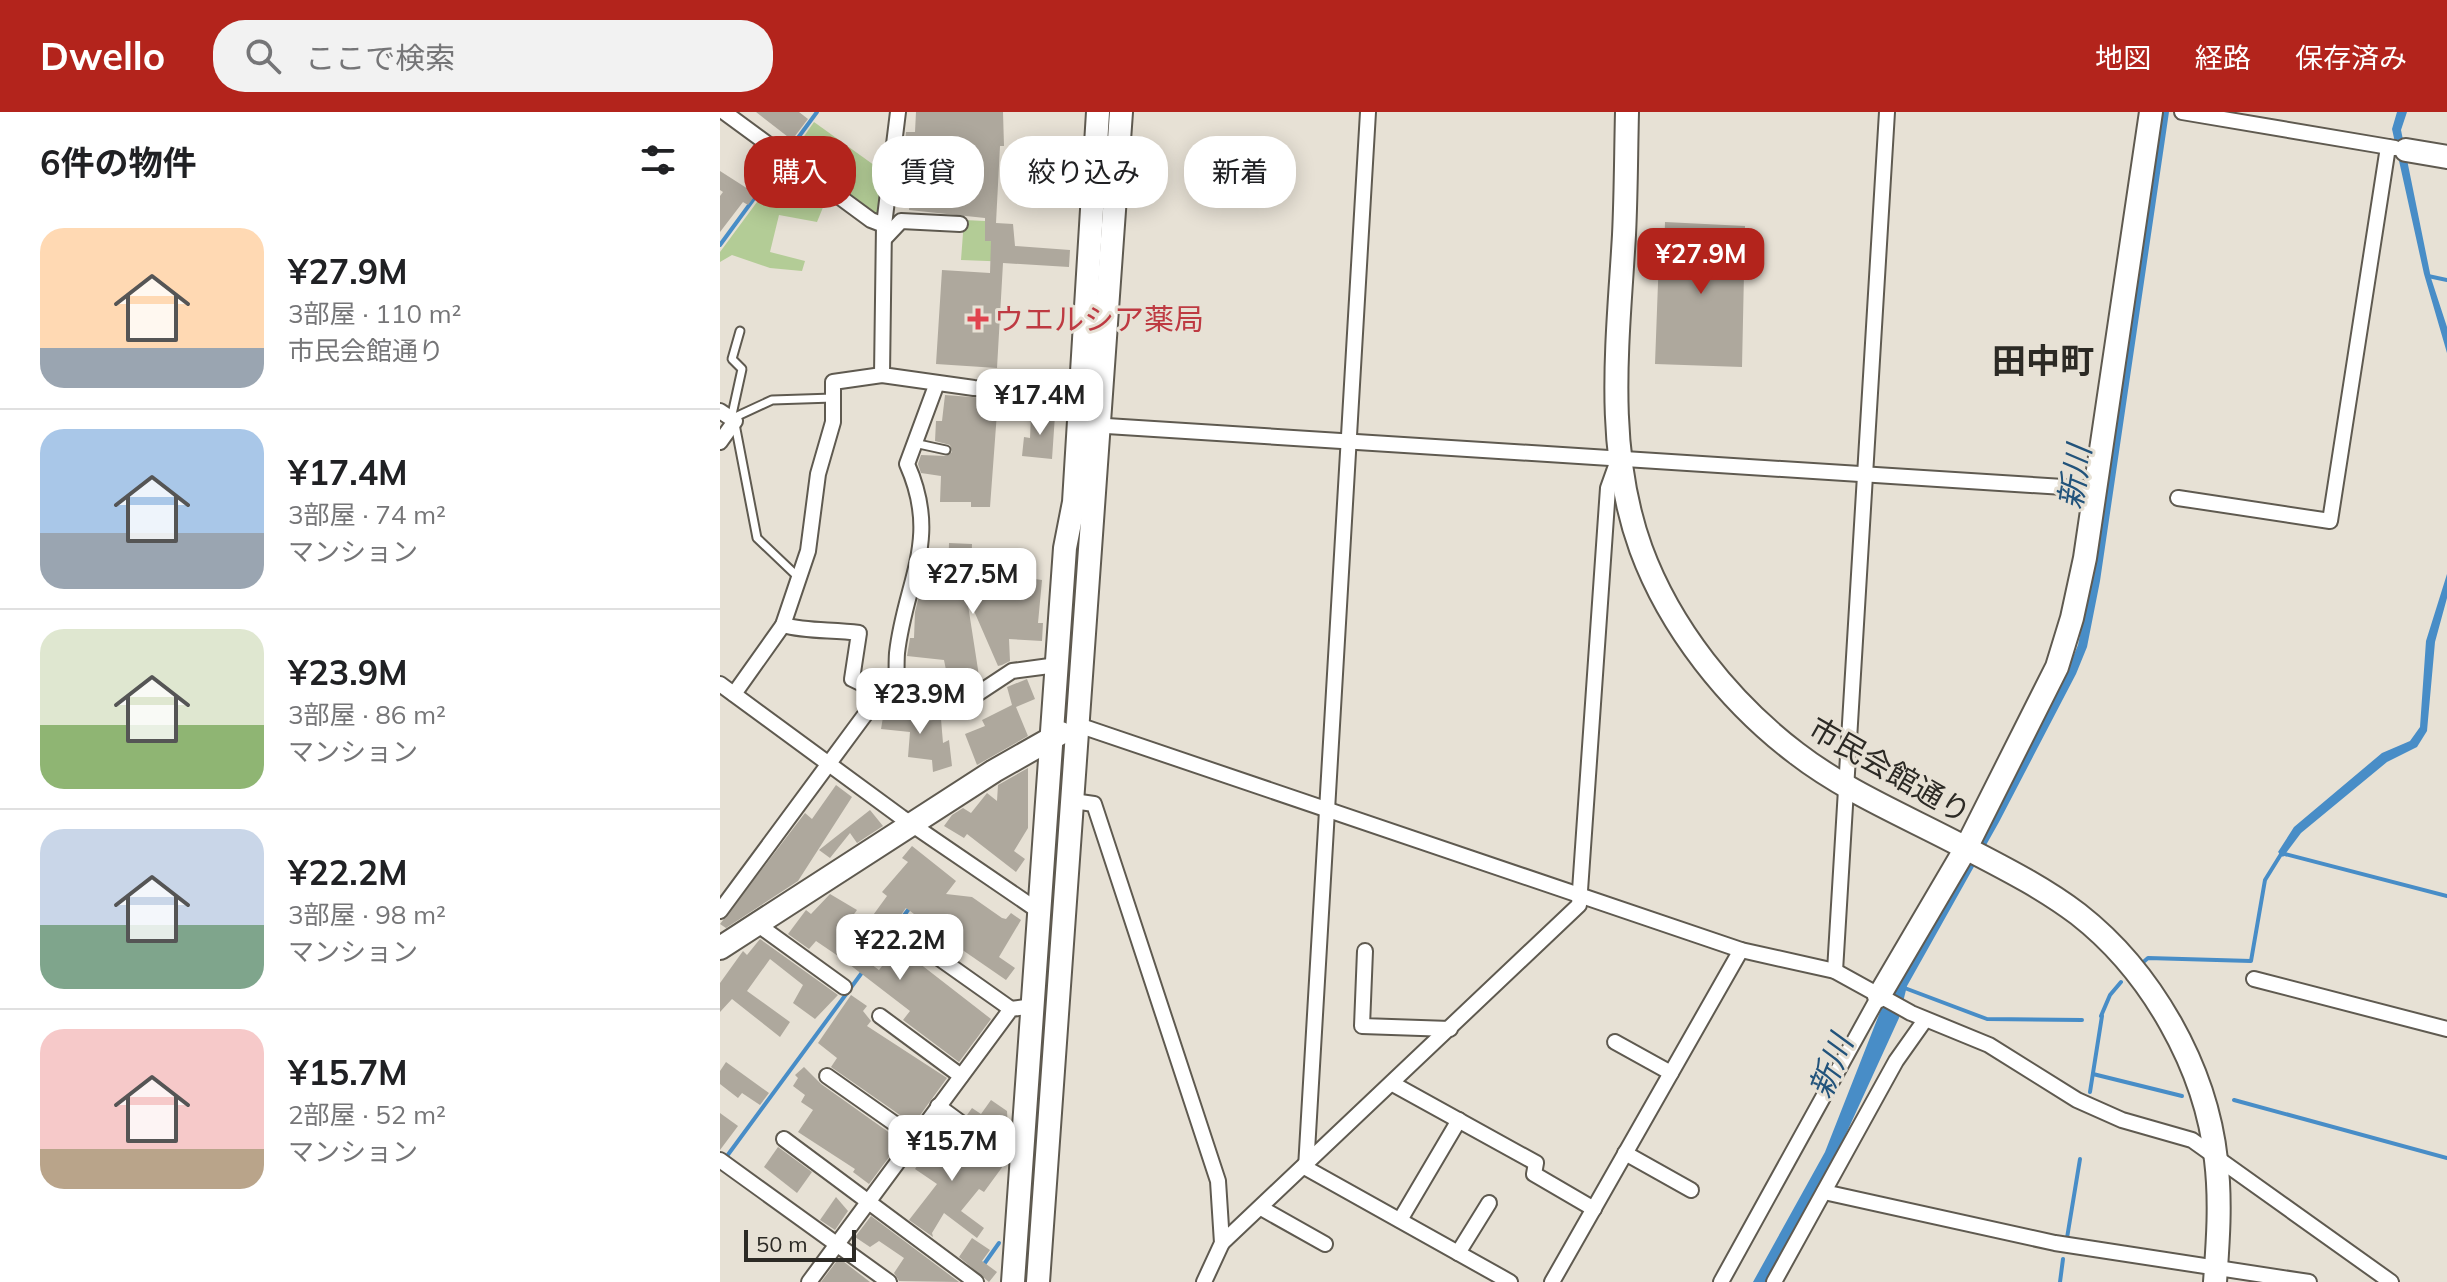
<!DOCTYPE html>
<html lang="ja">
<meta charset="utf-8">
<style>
:root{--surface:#fff;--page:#f2f2f2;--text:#202124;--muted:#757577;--line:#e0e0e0;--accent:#b3241c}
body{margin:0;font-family:Mulish,"Noto Sans JP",sans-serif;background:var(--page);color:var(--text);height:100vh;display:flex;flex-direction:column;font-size:30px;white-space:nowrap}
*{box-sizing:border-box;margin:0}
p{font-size:26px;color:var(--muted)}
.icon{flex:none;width:44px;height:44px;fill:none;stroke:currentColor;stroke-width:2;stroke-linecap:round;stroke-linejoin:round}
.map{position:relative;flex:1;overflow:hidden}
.drawer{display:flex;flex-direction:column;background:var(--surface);width:720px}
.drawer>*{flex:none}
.guide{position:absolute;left:24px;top:24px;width:760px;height:72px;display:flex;gap:16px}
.scale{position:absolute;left:24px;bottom:20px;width:112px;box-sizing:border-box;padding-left:8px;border:4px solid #2c2a25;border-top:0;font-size:22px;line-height:28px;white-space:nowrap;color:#2c2a25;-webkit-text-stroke:6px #e7e1d5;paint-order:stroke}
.price{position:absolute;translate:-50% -68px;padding:0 18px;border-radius:16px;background:#fff;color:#222;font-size:26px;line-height:52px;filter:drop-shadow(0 2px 4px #0008)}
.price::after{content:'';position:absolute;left:50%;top:48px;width:24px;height:18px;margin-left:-12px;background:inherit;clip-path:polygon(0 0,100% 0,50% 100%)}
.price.selected{background:var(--accent);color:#fff}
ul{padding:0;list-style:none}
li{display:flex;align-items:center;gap:24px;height:200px;padding:0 40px}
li+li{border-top:2px solid var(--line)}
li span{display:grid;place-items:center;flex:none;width:224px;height:160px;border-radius:24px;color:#555}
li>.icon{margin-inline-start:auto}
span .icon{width:96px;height:96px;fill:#fffc;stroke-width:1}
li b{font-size:34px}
h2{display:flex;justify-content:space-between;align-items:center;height:96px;padding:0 40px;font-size:34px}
.pill{padding:0 28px;border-radius:32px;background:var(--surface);box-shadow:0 4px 20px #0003;font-size:28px;line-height:72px}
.pill.selected{background:var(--accent);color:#fff}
header{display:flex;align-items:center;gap:48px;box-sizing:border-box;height:112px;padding:0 40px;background:var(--accent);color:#fff}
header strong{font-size:38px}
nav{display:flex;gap:44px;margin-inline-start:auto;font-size:28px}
.search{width:560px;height:72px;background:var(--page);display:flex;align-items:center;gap:20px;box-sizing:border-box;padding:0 28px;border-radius:32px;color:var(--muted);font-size:30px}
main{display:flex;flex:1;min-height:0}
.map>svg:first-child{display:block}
.green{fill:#b3cc96}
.water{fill:#488dc7}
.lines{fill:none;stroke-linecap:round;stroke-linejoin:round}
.stream{stroke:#488dc7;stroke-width:4}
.building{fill:#aea89d}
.lane-casing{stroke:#5f5a50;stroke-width:11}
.street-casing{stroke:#5f5a50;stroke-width:18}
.secondary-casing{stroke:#5f5a50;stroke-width:26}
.lane{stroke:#fff;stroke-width:7}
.street{stroke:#fff;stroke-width:14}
.secondary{stroke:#fff;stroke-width:22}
.health-dot{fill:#e0444e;stroke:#e7e1d5;stroke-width:3}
.labels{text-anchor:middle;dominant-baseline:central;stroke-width:6;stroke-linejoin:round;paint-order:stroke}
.health-label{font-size:30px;fill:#be3a42;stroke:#e7e1d5;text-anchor:start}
.street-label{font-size:30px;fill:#2c2a25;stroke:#e7e1d5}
.water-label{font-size:32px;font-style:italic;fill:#22537b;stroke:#e7e1d5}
.quarter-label{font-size:34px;font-weight:bold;fill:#2c2a25;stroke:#e7e1d5}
</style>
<header>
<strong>Dwello</strong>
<div class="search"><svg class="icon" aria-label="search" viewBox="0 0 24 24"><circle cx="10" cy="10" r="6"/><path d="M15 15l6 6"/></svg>ここで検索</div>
<nav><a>地図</a><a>経路</a><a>保存済み</a></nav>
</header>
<main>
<section class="drawer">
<h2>6件の物件<svg class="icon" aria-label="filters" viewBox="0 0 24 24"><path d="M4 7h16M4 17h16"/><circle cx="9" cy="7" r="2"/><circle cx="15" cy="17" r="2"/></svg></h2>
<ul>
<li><span style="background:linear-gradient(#ffd9b3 75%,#9aa5b1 0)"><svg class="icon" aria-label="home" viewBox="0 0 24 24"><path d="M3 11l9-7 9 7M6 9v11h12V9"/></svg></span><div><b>¥27.9M</b><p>3部屋 · 110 m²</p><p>市民会館通り</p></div></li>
<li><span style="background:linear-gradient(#a9c7e8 65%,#9aa5b1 0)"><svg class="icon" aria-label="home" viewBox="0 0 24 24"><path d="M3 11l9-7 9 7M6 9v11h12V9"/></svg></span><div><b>¥17.4M</b><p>3部屋 · 74 m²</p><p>マンション</p></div></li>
<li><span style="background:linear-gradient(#dfe7d0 60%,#8fb573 0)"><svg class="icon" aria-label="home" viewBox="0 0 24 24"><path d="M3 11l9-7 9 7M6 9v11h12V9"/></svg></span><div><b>¥23.9M</b><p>3部屋 · 86 m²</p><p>マンション</p></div></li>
<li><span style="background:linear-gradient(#c9d6e8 60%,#7fa58c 0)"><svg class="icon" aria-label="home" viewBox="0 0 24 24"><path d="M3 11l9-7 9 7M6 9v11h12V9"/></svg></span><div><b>¥22.2M</b><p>3部屋 · 98 m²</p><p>マンション</p></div></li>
<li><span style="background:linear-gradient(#f6c9c9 75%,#b9a48a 0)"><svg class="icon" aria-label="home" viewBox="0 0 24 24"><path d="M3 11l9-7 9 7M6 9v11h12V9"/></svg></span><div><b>¥15.7M</b><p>2部屋 · 52 m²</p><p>マンション</p></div></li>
</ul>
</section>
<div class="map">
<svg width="1727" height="1170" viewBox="0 0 1727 1170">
<rect width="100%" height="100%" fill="#e7e1d5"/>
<g class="green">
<path d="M94,10l71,51 -4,38 -4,3 -84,-62z"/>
<path d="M62,56l44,32 -9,22 -38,-7 -9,37 35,9 -3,10 -32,-3 -38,-13 -12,7v-10z"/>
<path d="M244,108l21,1v6l6,2v28l23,5 -53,-2z"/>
</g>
<g class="water">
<path d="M1441,0h8l-69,469 -13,66 -11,27 -77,148 -92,164 -8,32 -64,140 -68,124h-14l72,-130 57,-145 15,-22 170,-314 11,-26 13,-65z"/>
<path d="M1677,0h10l-6,18 30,148 16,49v26l-23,-79 -32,-145z"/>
<path d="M1727,462v24l-12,44 -8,89 -10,16 -30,15 -86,71 -18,24 -5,-5 16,-25 88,-74 28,-12 10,-14 6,-86z"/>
</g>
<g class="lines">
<g class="stream">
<path d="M69,38l28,-38"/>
<path d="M0,133l60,-82"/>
<path d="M1708,164l19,4"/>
<path d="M1561,741l166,43"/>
<path d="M1421,852l7,-6 103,3 14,-81 18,-29"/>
<path d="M1182,875l85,32 95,1"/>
<path d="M1381,904l9,-21 11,-13"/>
<path d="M1373,962l89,22"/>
<path d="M1370,980l12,-76"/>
<path d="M1514,988l213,58"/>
<path d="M7,1044l184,-250"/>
<path d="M1347,1126l13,-79"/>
<path d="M262,1155l17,-24"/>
<path d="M1340,1170l3,-23"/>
</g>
</g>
<g class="building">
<path d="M36,0h43l9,7 -16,21z"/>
<path d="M196,0h87l1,34h-4l-4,77 17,1 2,22 55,4 -1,17 -66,-4 -6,105 -61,-4 6,-94 48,3 1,-32h-6v-23l-76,-8 2,-19 -12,-1 1,-12 6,-46h9z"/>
<path d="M0,59l36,23 -8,11 -5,-3 -23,30v-36l3,-4 -3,-2z"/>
<path d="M945,110l80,4 -3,141 -87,-3 4,-108h5z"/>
<path d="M225,283l53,4 -8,108h-19v-5h-31l1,-26 -20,-3 -3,-9 3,-9 26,1 5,-4 -2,-7 -15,-4 1,-20h6z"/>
<path d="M311,303h24l-3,44 -30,-3 2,-19 6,1z"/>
<path d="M229,431l23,1 -1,33h6l-1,7h41l4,-7 21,3 -4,43h5l-1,18 -33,-2 1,22 -8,4 -4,1 -27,-62 -3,1 11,71 -25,9 -3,-16 -5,1 -2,-10 -37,-4 3,-18h4l1,-26 8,-32 25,2z"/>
<path d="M307,567l8,20 -19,8 12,29 -51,29 -12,-31 20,-8 -3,-6 30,-15 -5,-18z"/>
<path d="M165,593l40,8v8l16,-2 2,24 6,-3 3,26 -19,6 -1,-12 -24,-3 2,-25 -29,-3z"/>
<path d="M308,656v60l-14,23 11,8 -9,13 -49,-38 -3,4 -20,-12 8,-11 11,-7 8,5 16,-20 10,8 1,-16z"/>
<path d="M116,673l16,12 -54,84 -72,47 -6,-4 85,-111 7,6z"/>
<path d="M150,698l13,16 -26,17 -7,-10 -20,25 -11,-8z"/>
<path d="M192,734l44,35 -10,13 26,3 30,21 4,1 5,-6 10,7 -22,37 16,11 -9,12 -58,-40 -2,4 -16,-10 4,-5 -28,-21 -17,23 -18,-13 16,-22 -5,-4 26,-30 -6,-4z"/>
<path d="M110,782l27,16 -19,26 8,6 -2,2 35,26 18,-24 94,73 -32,43 -56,-42 7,-9 -69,-53 -25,-17 -7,8 -21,-15 18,-24 5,4z"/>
<path d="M40,827l78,56 -23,24 -22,-16 10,-18 -33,-26 -23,32 43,31 -10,15 -48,-38 -12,13v-29l23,-32 4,4z"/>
<path d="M131,883l16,11 -4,5 8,10 -4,5 80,52 -29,40 -4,-2 -4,6 -79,-55 6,-9 -19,-15z"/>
<path d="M6,950l43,31 -9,12 -18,-12 -4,5 -18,-14v-13z"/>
<path d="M84,955l17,17 80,57 -32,43 -16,-12 2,-3 -57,-37 15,-22 -12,-8 4,-7 -12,-9 5,-8 -3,-3z"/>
<path d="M271,988l16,11 1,19 -7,10 -34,-25 5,-7 9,6z"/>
<path d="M0,1001l18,13 -18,24z"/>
<path d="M229,1015l16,11 -8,12 19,15 9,-12 18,13 -19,26 -5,-3 -18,22 23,17 -7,10 -33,-25 -12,20 1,4 -24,-17 28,-36 -22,-15 22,-31 7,-3z"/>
<path d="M58,1035l34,25 -15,21 -33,-26z"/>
<path d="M116,1085l12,14 -13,19 -15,-10z"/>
<path d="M151,1104l88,66 -60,-1 -5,-8 10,-15 -25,-17 -9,6 -15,-10z"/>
<path d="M252,1126l18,12 -8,11 15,11 -8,10 -30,-25z"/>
<path d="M119,1146l31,24h-49z"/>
</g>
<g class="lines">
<g class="lane-casing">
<g id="lane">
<path d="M11,307l41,-19 61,-2"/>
<path d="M11,307l11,-50 -10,-10 8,-28"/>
<path d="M15,312l22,114 41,39"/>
<path d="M194,331l32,7"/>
</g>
</g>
<g class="street-casing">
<g id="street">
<path d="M4,0l147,108 13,5"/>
<path d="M178,0l-14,113 -2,150 92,13 114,6"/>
<path d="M648,0l-62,1056 204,114"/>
<path d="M1462,0l213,36"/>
<path d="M164,127l17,-18 59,3"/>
<path d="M0,299l15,10 -15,21"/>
<path d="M371,313l1004,64"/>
<path d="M1458,386l152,23 58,-374"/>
<path d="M63,513c25,7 50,4 76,8l-7,46 29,14"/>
<path d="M0,572l181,133 139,95"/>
<path d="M14,582l49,-69 25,-74 10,-77 15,-52v-40l49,-7"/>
<path d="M177,585c0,-15 -1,-30 0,-44 8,-72 44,-113 10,-189l30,-81"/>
<path d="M358,613l663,225 94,21 76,42 78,32 88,55 45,20 70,20 199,142"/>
<path d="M353,689l21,3 124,377 4,62 -18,39"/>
<path d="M0,799l161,-218 45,10 36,1 50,-33 45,-6"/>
<path d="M37,812l87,63"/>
<path d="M202,834l89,63"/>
<path d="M645,839l-3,75 88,3"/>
<path d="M1115,859l52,-859"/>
<path d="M1534,867l193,50"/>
<path d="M160,904l81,60"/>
<path d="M895,930l56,31"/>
<path d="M107,964l88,62"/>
<path d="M673,972l143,79 -2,11 60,35"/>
<path d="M218,994l65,48 19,4"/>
<path d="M64,1027l192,143"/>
<path d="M905,1041l66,37"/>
<path d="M0,1048l169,122"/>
<path d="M1104,1080l231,51 254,39"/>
<path d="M541,1096l64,36"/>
<path d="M680,1108l59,-100"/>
<path d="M502,1131l357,-338 29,-417 10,-28"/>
<path d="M738,1141l31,-50"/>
<path d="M89,1170l202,-273 22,-3"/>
<path d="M832,1170l189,-332"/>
<path d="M1001,1170l158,-286"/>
<path d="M1054,1170l122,-221 29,-41"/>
</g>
</g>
<g class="secondary-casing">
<g id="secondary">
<path d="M907,0c-1,41 -1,82 -3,123 -6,105 -20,212 17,314 29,79 88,153 155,204 49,38 109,63 164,92 40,21 81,41 118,69 73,57 128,153 138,246 5,40 2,82 -1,122"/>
<path d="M1686,38l41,7"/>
<path d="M0,836l274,-177 67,-38"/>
<path d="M1159,884l87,-148 91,-181 15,-49 13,-60 66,-446"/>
<path d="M293,1170l52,-734 9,-46 24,-390"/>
<path d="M318,1170l83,-1170"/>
</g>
</g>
<use href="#lane" class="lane"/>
<use href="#street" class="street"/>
<use href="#secondary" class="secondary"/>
</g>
<path class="health-dot" d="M254 195h8v8h8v8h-8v8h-8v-8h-8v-8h8z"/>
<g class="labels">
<g class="health-label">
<text x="274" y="207">ウエルシア薬局</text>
</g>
<g class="street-label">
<text transform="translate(1170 658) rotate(30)">市民会館通り</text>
</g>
<g class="water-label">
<text transform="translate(1354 365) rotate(-81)">新川</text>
<text transform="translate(1110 954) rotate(-68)">新川</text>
</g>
<g class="quarter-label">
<text x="1323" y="248">田中町</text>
</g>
</g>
</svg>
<div class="scale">50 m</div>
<b class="price selected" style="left:981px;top:184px">¥27.9M</b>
<b class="price" style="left:320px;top:325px">¥17.4M</b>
<b class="price" style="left:253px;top:504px">¥27.5M</b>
<b class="price" style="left:200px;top:624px">¥23.9M</b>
<b class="price" style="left:180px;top:870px">¥22.2M</b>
<b class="price" style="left:232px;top:1071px">¥15.7M</b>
<div class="guide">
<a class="pill selected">購入</a>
<a class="pill">賃貸</a>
<a class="pill">絞り込み</a>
<a class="pill">新着</a>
</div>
</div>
</main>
